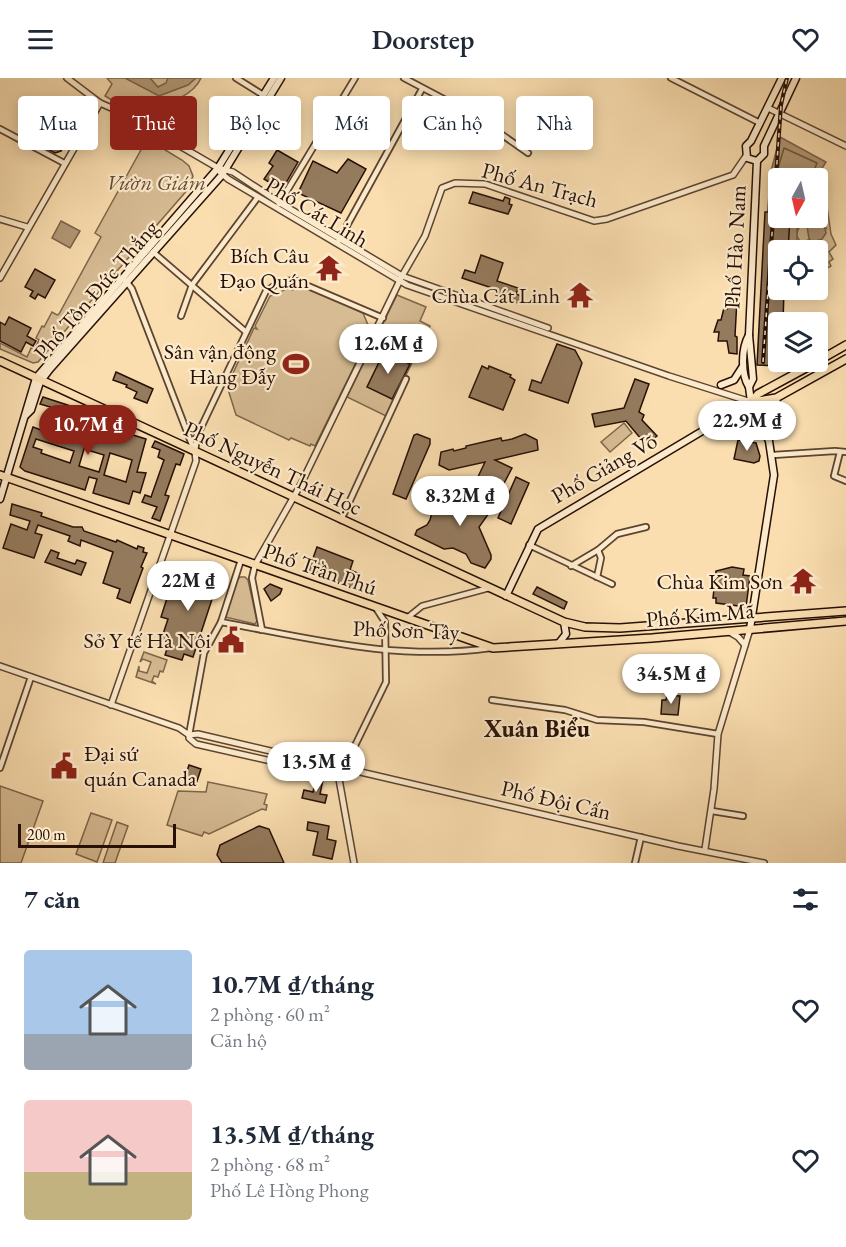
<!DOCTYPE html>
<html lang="vi">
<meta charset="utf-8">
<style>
:root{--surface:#fff;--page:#f6f6f7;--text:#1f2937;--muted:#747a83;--accent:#8f2418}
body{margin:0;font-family:"EB Garamond",serif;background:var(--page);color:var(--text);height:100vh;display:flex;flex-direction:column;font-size:22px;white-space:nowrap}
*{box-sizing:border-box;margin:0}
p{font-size:20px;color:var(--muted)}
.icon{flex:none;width:33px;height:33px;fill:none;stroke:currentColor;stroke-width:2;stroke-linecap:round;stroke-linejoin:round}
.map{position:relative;height:785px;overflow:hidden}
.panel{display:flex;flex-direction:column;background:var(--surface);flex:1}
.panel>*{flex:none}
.hud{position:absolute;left:18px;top:18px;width:810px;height:54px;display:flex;gap:12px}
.needle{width:39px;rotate:188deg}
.buttons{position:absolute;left:768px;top:90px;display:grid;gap:12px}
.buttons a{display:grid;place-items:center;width:60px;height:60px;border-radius:6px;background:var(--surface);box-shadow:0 3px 15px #0003;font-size:30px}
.scale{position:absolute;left:18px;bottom:15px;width:158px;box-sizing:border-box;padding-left:6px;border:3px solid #271005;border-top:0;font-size:16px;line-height:21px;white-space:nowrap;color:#271005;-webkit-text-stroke:4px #fceacc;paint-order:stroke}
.price{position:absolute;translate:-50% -51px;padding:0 14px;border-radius:21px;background:#fff;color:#222;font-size:20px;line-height:39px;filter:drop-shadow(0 2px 3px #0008)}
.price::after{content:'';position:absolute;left:50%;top:36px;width:18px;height:14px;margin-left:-9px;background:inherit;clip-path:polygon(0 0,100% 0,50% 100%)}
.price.on{background:var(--accent);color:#fff}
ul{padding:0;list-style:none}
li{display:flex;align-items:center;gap:18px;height:150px;padding:0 24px}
li span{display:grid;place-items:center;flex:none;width:168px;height:120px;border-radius:6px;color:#555}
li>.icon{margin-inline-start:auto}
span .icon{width:72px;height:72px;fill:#fffc;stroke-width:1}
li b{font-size:26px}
h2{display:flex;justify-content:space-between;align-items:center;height:72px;padding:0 24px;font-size:26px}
.chip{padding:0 21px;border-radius:6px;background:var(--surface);box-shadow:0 3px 15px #0003;font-size:21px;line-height:54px}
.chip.on{background:var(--accent);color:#fff}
header{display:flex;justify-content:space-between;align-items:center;height:78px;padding:0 24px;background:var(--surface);font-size:27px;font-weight:600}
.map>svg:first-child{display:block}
.green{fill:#d6bb93;stroke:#7e664c;stroke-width:1.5}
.water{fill:#b29876;stroke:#7a6249;stroke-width:1.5}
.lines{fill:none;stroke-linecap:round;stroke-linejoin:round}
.shore{stroke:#6c543e;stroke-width:1.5}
.building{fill:#957b5e;stroke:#271005;stroke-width:1.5;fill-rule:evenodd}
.minor-casing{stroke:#5c4430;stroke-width:8}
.tertiary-casing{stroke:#5c4430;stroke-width:8}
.secondary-casing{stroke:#271005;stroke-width:9}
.primary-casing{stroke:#271005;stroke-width:10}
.minor{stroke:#fceacc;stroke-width:4.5}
.tertiary{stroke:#fceacc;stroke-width:5}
.secondary{stroke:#fceacc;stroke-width:6}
.primary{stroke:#fadeb0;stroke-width:7}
.rail-casing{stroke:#271005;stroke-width:4}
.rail{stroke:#fceacc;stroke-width:1.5;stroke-dasharray:4.5;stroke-linecap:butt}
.labels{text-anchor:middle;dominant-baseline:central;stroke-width:4.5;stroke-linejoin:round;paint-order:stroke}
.park-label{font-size:22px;font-style:italic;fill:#644c37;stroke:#fceacc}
.street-label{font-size:22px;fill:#271005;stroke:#fceacc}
.poi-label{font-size:22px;fill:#271005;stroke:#fceacc;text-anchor:end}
.neighbourhood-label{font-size:24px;font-weight:bold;fill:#271005;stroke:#fceacc}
</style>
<header><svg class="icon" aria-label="menu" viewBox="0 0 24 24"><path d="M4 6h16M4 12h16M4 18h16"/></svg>Doorstep<svg class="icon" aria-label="heart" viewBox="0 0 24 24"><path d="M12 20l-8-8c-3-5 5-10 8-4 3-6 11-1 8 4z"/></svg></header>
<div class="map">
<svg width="846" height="785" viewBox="0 0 846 785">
<rect width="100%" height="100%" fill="#fadeb0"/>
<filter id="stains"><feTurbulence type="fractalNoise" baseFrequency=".00333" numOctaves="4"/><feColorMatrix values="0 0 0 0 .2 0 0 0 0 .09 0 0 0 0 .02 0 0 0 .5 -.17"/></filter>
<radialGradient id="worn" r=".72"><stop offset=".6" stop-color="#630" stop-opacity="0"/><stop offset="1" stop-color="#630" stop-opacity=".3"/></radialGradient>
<g class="green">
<path d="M107,0h94c-7,17 -33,27 -51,29l-8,11 -37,-22 7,-12z"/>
<path d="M147,61l35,21 7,6 4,10 -4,12 -151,174 -5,1 -33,-14v-6l27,14 4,-9 3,2 5,-10 -3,-2 6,-12 2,1 8,-15 5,3 2,-1 42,-77 -6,-4z"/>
<path d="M818,121l9,8 4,27 5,11 -7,7 4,7 -4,3 2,4 -7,4 -6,-12v-8h-5l-5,-10 -7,3 -5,-8 7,-17h12h-2l13,10 -3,-7 -5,-4z"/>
<path d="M303,207l60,28 8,19 -56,114 -4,-2 -1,2 -19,-8 -2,2 -53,-25 -9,-29 14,-30h3l-2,-2 12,-26 3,1 -2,-3 15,-30 21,-9 1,3z"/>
<path d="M397,217l29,12 -6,14 10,5 -44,90 -39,-19z"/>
<path d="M624,345l8,10 -22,19 -9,-10z"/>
<path d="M240,499h5l3,3 9,41 -2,3 -30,-7 11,-36z"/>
<path d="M144,574l23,8 -4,12 -3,-1 -2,6 -4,-1 -2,5 4,3 -20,-7 3,-11v5l8,2 4,-11 -8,-3 -3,3z"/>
<path d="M208,704l59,12 -3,10 3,1 -1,5 -4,-1 -53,25 -5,-2 -2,4 -35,-11 11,-34 28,1z"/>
<path d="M0,708l43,15 -22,62h-21z"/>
<path d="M91,735l21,7 -15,42 -21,-8z"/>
<path d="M117,744l11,4 -13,37h-12z"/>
</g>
<g class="water">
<path d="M125,0h25l8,9 8,-4 2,-5h28l-8,7 -29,11z"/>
<path d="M780,59l46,25 -10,16h-38v40h25l-6,11v18l-3,3h-16v6l-14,-1 7,-84z"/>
<path d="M818,139l5,4 3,12 -4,6 -9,3 -4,-3 -2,-13 6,-8z"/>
<path d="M61,143l19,10 -10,17 -18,-10z"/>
</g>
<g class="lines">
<path class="shore" d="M774,132l3,-38 7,-24 33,15 -6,15"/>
</g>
<g class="building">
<path d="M60,55l9,5 -8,13 -6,2 -10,-5 7,-11 3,2z"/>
<path d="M277,72l21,12 -15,26 -2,-2 -1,3 -16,-10 9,-13 -4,-3z"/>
<path d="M348,81l18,10 -25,44 -43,-20 15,-32 24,12z"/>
<path d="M473,114l30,9 2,-4 5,2 -1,5 3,1 -4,9 -39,-11z"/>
<path d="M765,134h13v6h12l-2,32h-10v40h6l-1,32h-5v40h3v4l-24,-1z"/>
<path d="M481,177l22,8 -6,18 21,7 -2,6 8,3 -3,7 -25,-9 2,-5 -36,-12 3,-8 10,3z"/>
<path d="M35,191l20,11 -10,18 -7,-4 -3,5 -5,-3 3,-5 -8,-4z"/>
<path d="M731,220l6,1 -2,37 2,1v17l-8,-1 -2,-12h-9l1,-9h-5l4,-12h3l3,-12 3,1 1,-8h3z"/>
<path d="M9,239l22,11 -4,8 9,5 -3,5 -7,-4 -5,10 -21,-11v-19l5,3z"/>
<path d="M557,266l18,6 7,13 -14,40 -39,-13 3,-10 9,3z"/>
<path d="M384,274l26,12 -18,35 -25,-12z"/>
<path d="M482,288l6,3 1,-3 22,9 -1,2 5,3 -12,30 -34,-13z"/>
<path d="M116,294l37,17 -6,14 -13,-5 3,-6 -11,-5 1,-2 -14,-5z"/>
<path d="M635,301l14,5 -10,28 5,3 -2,5 15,16 -11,9 -20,-24 -31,6 -3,-13 32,-6z"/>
<path d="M43,319l52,17 -2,6 19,6 1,-3 9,2 -1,3 13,4 -1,3 13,4 -9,33 9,1 -6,20 -7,-2 -4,13 -36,-11 4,-14 -8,-2 -4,13 -60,-19 -5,-4 13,-40 43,16 3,-10h-2l7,-16 -44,-13zM36,361l38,12 -4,12 -29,-10 1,-3 -9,-3zM84,371l20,6 -5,17 -20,-6zM110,375l22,7 -6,22 -22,-7z"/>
<path d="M417,356l13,5v5l-24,55 -13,-5 1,-3 20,-56z"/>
<path d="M525,356l12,6 1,10 -43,10 17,8 -12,23 -24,-10 9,-19 -36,8 -10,-5 2,-13 12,-3 1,2 12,-3v-2l35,-8 1,3 10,-2z"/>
<path d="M738,362l18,3 4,13 -1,5 -5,2 -20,-4z"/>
<path d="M155,363l29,13 -4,11 -4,-1 -11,31 4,1 -9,25 -8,-3 5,-11 -15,-5 3,-7 6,2 13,-37 -6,-3 2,-7 -8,-3z"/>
<path d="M516,399l13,6 -18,41 -13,-6z"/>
<path d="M471,414l16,7 2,3v11l-10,14 12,28v4l-6,9 -14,-5 -5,-9 -13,-6 -9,1 -29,-14 2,-5 10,-5 3,-5 4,-15z"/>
<path d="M12,426l30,9 -1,3 32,11h9l2,4 32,11 1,-2 20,9 1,-3 6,2 -1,4 4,1 -6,14 2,1 -13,35 -13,-5 3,-9 -17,-6 10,-31 -32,-12 -1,6 -12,-5 2,-5 -32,-11 -3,8 7,2 -8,23 -31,-10 8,-24 16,6 3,-9 -20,-6z"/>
<path d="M317,469l36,14 -3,9 10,4 -5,15 -47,-17z"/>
<path d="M51,472l8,3 -2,5 18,6 2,-4 9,3 -5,12 -36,-13z"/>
<path d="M195,487l17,5 -2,6 9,2 -26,79 -9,-3 -2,6 -17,-5 2,-6 -8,-3 9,-27 -7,-2 8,-25 7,2 9,-27 8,3z"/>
<path d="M732,489l12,2 -1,6 7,1 -4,31 -30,-4v-5h-3l3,-27z"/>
<path d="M270,506l12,5 -2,5 -9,7 -7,-12z"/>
<path d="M537,509l30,15 -3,7 -31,-15z"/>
<path d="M667,617l13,1 -2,19 -17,-1 1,-14h4z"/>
<path d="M189,687l12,4 -5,15 -12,-4z"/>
<path d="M316,701l7,1 -3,14 7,1 -2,8 -23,-5 2,-8 9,2z"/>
<path d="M308,744l21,4 -2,13 9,2 -4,18 -19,-4 5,-23 -11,-2z"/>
<path d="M259,748l10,3 15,34h-62l-5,-8 3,-10z"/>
</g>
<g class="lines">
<g class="minor-casing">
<g id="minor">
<path d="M236,0l27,17"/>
<path d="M404,0l70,37 54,38"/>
<path d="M671,0l89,45"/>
<path d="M0,51l64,34"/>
<path d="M279,126l76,-126"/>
<path d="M338,164l84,-153"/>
<path d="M153,174l93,80"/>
<path d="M125,202l7,9 62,161"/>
<path d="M181,238l11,-31 66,-88"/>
<path d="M195,374l2,-16 69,-145 14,-9 14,-2 89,38"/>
<path d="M840,374l-6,24 12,5"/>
<path d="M773,377l62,-4 11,1"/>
<path d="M341,442l65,-141"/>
<path d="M529,467l83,39"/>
<path d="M255,487l-3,13 10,52"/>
<path d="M571,488l27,-16"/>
<path d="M597,499l4,-19 -3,-8 19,-16 29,-7"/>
<path d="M407,540l15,-12 67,-18"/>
<path d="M221,544c92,17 176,39 270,26"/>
<path d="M492,622l73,10 32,10 47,2 74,12"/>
<path d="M189,657l15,-82 17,-31 20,-62"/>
<path d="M0,690l31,-91"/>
<path d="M341,693l5,-7 40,-82 -1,-60 -9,-14"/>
<path d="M712,733l31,5"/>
<path d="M635,785l6,-26"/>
</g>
</g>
<g class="tertiary-casing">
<g id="tertiary">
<path d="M67,0l33,25 25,11 93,54 15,4 47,31 122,73 146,52"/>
<path d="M768,30l78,38"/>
<path d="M220,94l8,7 179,106 262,91 82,26"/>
<path d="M0,141l27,8"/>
<path d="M0,200l100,-175"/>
<path d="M255,487l46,-81 101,-208 23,-40 17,-48 13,-5 30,1 109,37 13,-2 126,-44 13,-19"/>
<path d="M728,553l10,6 7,8"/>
<path d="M0,588l179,62 10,7v3l7,6 132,30 24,-4 326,76 86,17"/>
<path d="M111,627l85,-244 -1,-9"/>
<path d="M189,657l9,-1 132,31 11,6"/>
<path d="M341,693l-2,8 15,84"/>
<path d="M705,771l9,-60 4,-55 32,-105"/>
</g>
</g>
<g class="secondary-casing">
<g id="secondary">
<path d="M757,83l-10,-3 -1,-12 5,-5 31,-63"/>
<path d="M749,257c-8,14 -8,39 0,52"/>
<path d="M721,307l13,-5 9,-14"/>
<path d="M26,337l5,-5 9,-28 10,-13 172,-194 59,-97"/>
<path d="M0,421l36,-121 182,-210 56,-90"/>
<path d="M506,518l32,-67 213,-127"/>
<path d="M750,551l24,-154 -5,-34 -18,-39 -2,-15 4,-8 -4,-44 8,-174 7,-7v-8l32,-68"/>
<path d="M559,565l7,-9 -2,-12"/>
</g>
</g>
<g class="primary-casing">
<g id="primary">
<path d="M0,283l564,261 21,5 35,1 226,-17"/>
<path d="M818,283l28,-16"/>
<path d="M751,324l25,-4 70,-39"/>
<path d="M751,324l7,-8 59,-32"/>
<path d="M763,346l1,-16 12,-7"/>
<path d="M0,397l493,173 159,-10 194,-17"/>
</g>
</g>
<use href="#minor" class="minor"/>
<use href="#tertiary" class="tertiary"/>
<use href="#secondary" class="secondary"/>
<use href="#primary" class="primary"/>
<g class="rail-casing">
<path id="rail" d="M763,284l18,-257 6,-27"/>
</g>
<use href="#rail" class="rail"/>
</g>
<defs>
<g id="temple-bare" transform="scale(2.07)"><path d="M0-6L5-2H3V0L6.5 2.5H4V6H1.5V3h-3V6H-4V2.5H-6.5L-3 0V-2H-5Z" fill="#8f2418" stroke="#fceacc" stroke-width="2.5" paint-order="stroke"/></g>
<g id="stadium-bare" transform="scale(2.07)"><path d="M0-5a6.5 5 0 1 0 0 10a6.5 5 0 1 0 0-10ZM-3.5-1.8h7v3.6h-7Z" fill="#8f2418" stroke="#fceacc" stroke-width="2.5" paint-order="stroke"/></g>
<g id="civic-bare" transform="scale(2.07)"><path d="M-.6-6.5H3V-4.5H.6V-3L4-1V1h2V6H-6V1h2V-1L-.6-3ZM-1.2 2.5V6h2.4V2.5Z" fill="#8f2418" stroke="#fceacc" stroke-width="2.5" paint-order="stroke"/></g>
</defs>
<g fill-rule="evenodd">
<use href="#temple-bare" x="329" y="190"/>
<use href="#temple-bare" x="580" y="217"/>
<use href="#stadium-bare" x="296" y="286"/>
<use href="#temple-bare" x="803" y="503"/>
<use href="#civic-bare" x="231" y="562"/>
<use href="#civic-bare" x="64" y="688"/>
</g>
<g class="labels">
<g class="park-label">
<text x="156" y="104">Vườn Giám</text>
</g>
<g class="street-label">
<text transform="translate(540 107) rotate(15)">Phố An Trạch</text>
<text transform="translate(317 134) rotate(31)">Phố Cát Linh</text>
<text transform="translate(735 169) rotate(-87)">Phố Hào Nam</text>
<text transform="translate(96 212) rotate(-49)">Phố Tôn Đức Thắng</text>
<text transform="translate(273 390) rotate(25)">Phố Nguyễn Thái Học</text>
<text transform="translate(604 390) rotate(-30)">Phố Giảng Võ</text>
<text transform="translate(320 491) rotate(19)">Phố Trần Phú</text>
<text transform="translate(700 537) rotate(-5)">Phố Kim Mã</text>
<text transform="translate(406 552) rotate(2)">Phố Sơn Tây</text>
<text transform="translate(556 722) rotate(13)">Phố Đội Cấn</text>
</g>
<g class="poi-label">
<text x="309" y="177">Bích Câu<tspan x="309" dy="25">Đạo Quán</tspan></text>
<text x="560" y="217">Chùa Cát Linh</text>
<text x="276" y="273">Sân vận động<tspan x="276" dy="25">Hàng Đẫy</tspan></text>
<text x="783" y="503">Chùa Kim Sơn</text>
<text x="211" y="562">Sở Y tế Hà Nội</text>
<text x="84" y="675" text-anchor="start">Đại sứ<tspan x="84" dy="25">quán Canada</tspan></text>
</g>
<g class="neighbourhood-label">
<text x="537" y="650">Xuân Biểu</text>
</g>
</g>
<rect width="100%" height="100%" filter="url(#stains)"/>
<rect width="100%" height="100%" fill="url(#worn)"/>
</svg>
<div class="buttons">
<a><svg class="needle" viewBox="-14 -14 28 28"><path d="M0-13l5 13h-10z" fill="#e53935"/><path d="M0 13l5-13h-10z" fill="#747a83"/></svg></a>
<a><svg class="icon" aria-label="locate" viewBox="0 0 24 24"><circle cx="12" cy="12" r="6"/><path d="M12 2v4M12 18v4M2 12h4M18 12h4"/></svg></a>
<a><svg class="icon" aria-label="layers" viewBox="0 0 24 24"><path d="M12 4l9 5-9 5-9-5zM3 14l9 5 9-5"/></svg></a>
</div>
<div class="scale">200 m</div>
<b class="price" style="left:388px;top:297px">12.6M ₫</b>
<b class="price" style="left:747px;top:374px">22.9M ₫</b>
<b class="price on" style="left:88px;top:378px">10.7M ₫</b>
<b class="price" style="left:460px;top:449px">8.32M ₫</b>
<b class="price" style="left:188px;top:534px">22M ₫</b>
<b class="price" style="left:671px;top:627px">34.5M ₫</b>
<b class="price" style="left:316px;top:715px">13.5M ₫</b>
<div class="hud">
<a class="chip">Mua</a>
<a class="chip on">Thuê</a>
<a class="chip">Bộ lọc</a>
<a class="chip">Mới</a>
<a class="chip">Căn hộ</a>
<a class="chip">Nhà</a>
</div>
</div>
<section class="panel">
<h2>7 căn<svg class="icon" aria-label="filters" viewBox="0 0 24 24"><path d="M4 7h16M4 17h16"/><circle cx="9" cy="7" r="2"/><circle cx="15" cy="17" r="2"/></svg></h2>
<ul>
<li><span style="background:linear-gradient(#a9c7e8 70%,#9aa5b1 0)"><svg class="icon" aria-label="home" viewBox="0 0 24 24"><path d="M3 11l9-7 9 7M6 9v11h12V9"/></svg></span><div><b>10.7M ₫/tháng</b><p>2 phòng · 60 m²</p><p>Căn hộ</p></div><svg class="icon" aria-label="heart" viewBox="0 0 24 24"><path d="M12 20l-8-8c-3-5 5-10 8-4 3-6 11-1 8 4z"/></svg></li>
<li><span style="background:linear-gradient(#f6c9c9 60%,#c2b280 0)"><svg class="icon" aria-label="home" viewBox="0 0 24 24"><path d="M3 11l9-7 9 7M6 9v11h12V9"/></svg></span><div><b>13.5M ₫/tháng</b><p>2 phòng · 68 m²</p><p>Phố Lê Hồng Phong</p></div><svg class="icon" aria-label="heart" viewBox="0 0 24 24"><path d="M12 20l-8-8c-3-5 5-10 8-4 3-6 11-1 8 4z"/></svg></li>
</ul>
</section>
